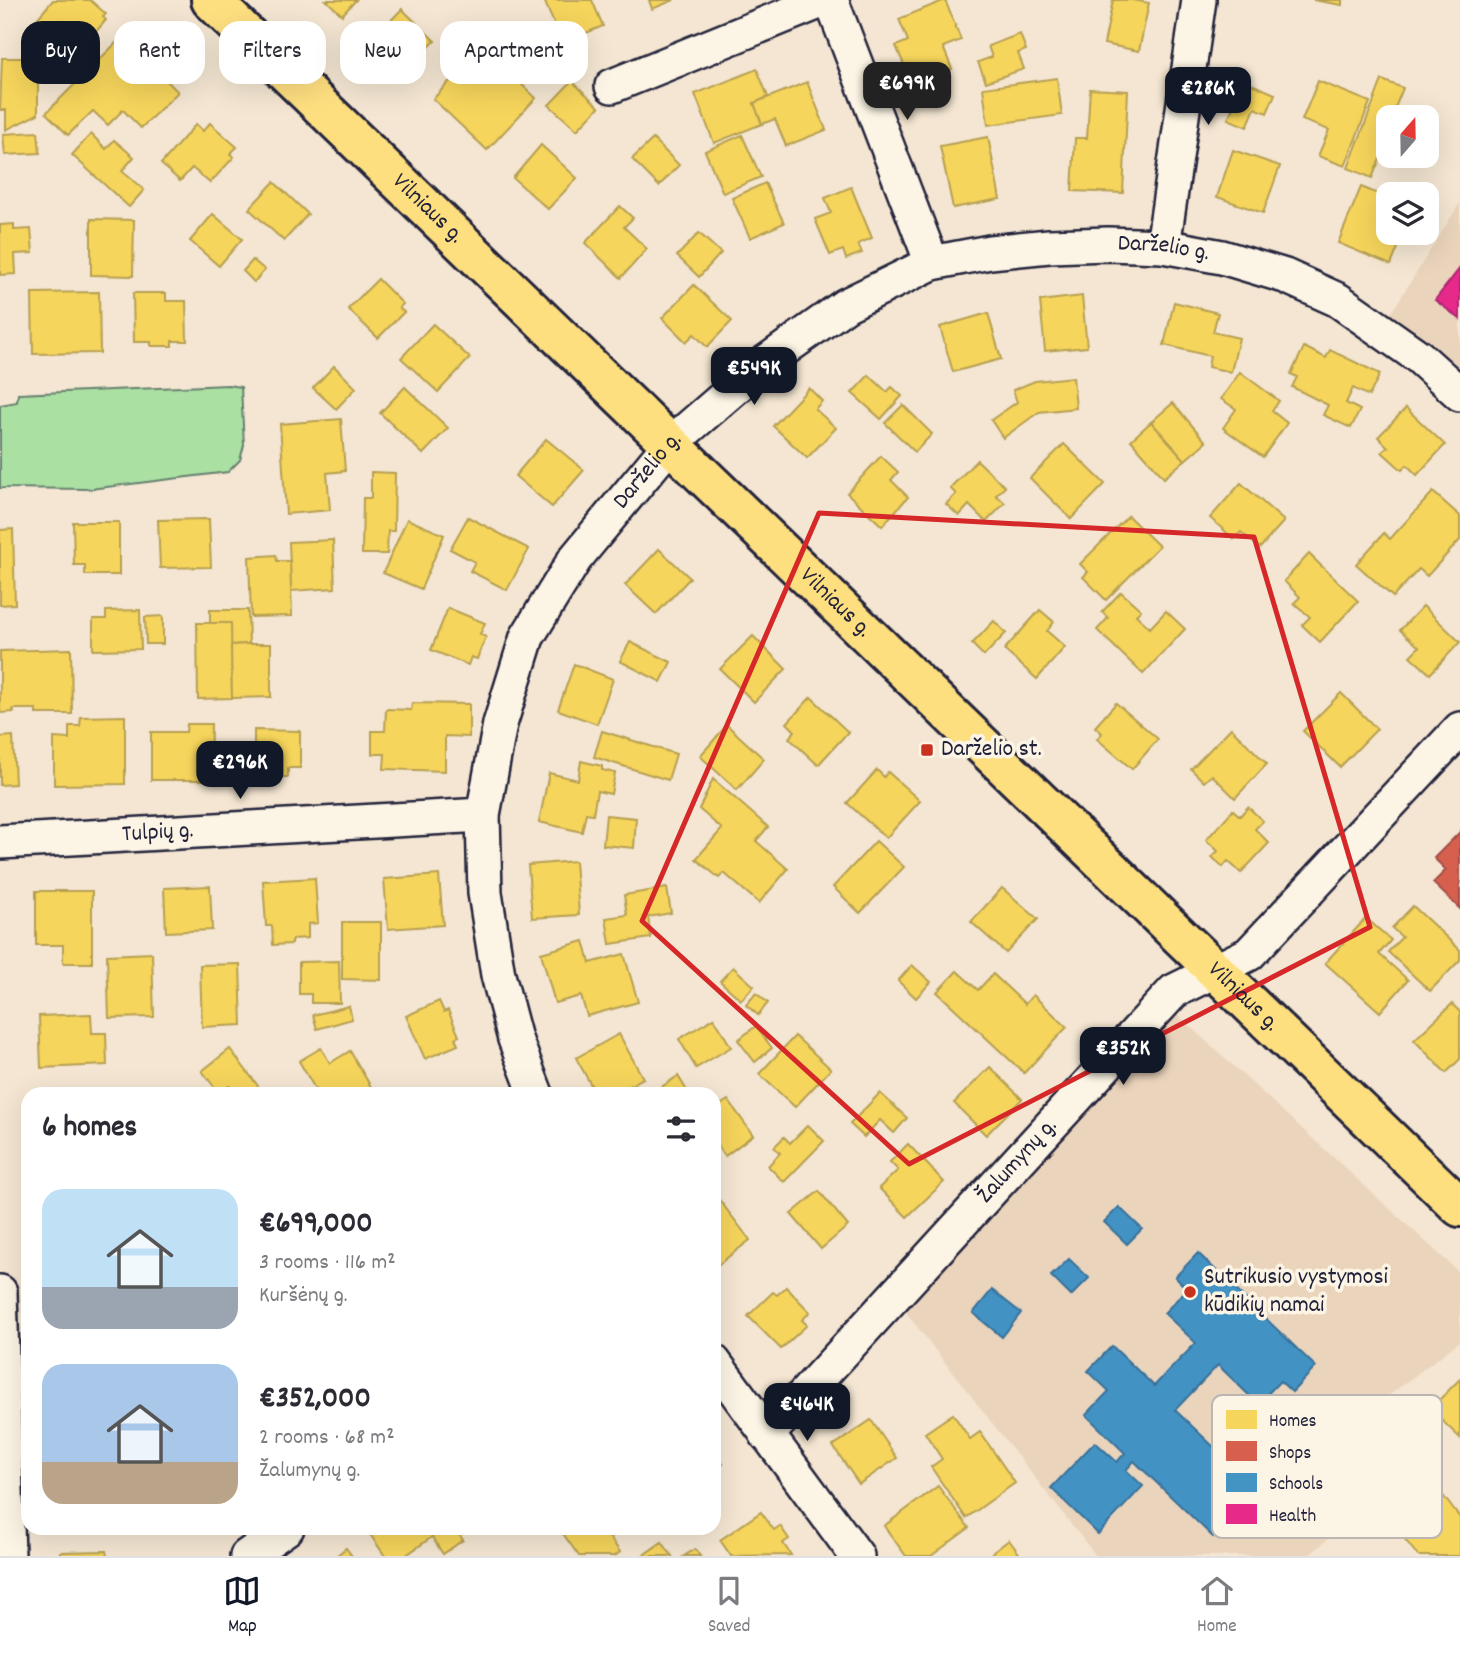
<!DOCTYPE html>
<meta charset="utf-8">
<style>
:root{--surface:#fff;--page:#f2f2f3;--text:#2b2b33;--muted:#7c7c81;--line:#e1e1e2;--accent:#111827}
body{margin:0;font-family:Dekko,sans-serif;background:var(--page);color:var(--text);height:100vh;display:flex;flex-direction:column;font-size:26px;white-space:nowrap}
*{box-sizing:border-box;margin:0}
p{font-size:23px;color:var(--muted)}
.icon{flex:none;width:38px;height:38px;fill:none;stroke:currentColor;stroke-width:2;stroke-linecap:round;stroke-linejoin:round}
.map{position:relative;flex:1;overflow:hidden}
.drawer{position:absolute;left:21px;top:1087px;width:700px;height:448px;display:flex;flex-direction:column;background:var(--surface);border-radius:21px;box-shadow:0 7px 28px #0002}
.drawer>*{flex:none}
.top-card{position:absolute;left:21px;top:21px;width:700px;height:63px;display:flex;gap:14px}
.needle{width:46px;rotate:20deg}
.controls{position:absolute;left:1376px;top:105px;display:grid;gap:14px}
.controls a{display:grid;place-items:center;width:63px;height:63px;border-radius:14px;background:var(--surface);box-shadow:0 7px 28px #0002;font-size:35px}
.price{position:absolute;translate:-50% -60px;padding:0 16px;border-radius:14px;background:var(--accent);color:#fff;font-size:23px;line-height:46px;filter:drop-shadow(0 2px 4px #0008)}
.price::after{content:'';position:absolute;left:50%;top:42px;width:21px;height:16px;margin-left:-10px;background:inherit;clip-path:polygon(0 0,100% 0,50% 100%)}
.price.current{background:#222;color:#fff}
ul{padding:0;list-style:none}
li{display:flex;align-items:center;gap:21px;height:175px;padding:0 21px}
li span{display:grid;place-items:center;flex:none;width:196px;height:140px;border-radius:21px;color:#555}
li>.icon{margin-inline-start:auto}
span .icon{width:84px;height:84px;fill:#fffc;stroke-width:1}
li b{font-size:30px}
h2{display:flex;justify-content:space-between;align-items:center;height:84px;padding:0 21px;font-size:30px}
.chip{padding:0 24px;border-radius:21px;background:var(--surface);box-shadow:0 7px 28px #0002;font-size:24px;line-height:63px}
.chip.current{background:var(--accent);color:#fff}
.dock{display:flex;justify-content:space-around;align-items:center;height:98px;border-top:2px solid var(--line);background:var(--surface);font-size:19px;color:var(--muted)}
.dock a{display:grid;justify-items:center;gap:4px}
.dock .current{color:var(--accent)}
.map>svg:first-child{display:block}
.built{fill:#ebd4bc}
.green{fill:#abe0a3;stroke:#66816f;stroke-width:2}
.homes{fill:#f6d55c;stroke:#b69f52;stroke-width:2}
.shops{fill:#d6604d;stroke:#a04d48;stroke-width:2}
.schools{fill:#4393c3;stroke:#39719a;stroke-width:2}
.health{fill:#e7298a;stroke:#ac2772;stroke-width:2}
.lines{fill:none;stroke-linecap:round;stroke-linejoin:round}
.street-casing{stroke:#22223b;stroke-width:38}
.highway-casing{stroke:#22223b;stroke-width:44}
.street{stroke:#fcf5e5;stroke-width:33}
.highway{stroke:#fedf80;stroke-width:38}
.marked{fill:none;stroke:#d62828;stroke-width:5;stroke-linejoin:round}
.poi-dot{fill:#c8321e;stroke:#fcf5e5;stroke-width:2.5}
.labels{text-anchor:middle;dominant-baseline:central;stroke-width:7;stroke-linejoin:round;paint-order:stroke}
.street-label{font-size:24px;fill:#22223b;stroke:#fcf5e5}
.poi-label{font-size:24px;fill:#22223b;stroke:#fcf5e5;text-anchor:start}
.key{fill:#fcf5e5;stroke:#bbb6b2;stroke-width:2}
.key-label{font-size:19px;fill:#22223b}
</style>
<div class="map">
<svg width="1460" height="1556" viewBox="0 0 1460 1556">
<rect width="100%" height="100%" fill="#f4e6d2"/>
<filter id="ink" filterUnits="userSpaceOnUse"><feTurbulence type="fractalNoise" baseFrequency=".0143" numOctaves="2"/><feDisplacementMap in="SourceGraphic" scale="14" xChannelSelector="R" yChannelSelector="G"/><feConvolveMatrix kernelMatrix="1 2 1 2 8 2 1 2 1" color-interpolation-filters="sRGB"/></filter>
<g filter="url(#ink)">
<g class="built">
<path d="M1460,203v191l-79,-65z"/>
<path d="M1172,1010l288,263v68l-103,79 23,24 -29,30 19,30 -62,52h-212l-192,-246z"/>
</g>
<path class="green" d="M228,385l13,2 3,58 -4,15 -12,12 -138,17 -90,-1v-83l17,-3 1,-8z"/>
<g class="homes">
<path d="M53,0h37l16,14 -3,3 3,3 -29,34 -5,-3 -3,4 -21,-18 3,-3 -15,-14z"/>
<path d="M326,0h30l-14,15z"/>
<path d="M544,0h48l11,26 -41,17z"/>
<path d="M649,0h25l-22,9z"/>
<path d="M945,0l16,40 -18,7 9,22 -39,17 -17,-40 12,-5 -9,-22z"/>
<path d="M1113,0h20l16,3 -10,48 -35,-7z"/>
<path d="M1313,0h29v5z"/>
<path d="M402,9l33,32 -29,29 -32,-32z"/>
<path d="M1020,34l6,16 -8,3 6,16 -38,13 -8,-20 14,-5 -4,-11z"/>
<path d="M123,36l55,56 -37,36 -18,-18 -15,15 -15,-14 -25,24 -22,-22z"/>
<path d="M482,47l54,51 -49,52 -54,-51z"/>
<path d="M2,58h36v56l-32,16v-20h-6z"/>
<path d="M757,69l11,28 -14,6 8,21 -48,19 -19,-49z"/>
<path d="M1226,73l49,21 -8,19 -12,-5 -8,19 -19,-8 8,-19 -18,-8z"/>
<path d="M1057,78l5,37 -74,10 -5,-37z"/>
<path d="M1382,80l21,8 -10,25 12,4h-17v23l-16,38 -24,-10z"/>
<path d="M572,81l27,26 -22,23 -28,-25z"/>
<path d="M1318,81l52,21 -25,64 -27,-10 11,-26 -27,-10z"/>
<path d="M807,82l19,48 -40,16 -11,-27 -13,5 -8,-21z"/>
<path d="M1090,89l38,2 -5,102 -51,-2 3,-53h12z"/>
<path d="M210,123l27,24 -7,7 4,3 -24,26 -18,-15 -12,13 -19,-17 35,-40 7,7z"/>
<path d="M38,132l2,21 -35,2 -2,-21z"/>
<path d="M91,134l15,15 8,-9 20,17 -12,14 22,19 -15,17 -57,-52z"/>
<path d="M742,135l19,42 -38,16 -18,-42z"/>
<path d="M988,137l12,62 -47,9 -13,-62z"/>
<path d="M653,139l26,26 -20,21 -27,-27z"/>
<path d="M541,145l36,33 -29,31 -35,-31z"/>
<path d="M1233,150l47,16 -17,47 -46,-16z"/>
<path d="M274,182l34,32 -24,27 -35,-32z"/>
<path d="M765,183l19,40 -34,15 -18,-40z"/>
<path d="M851,187l21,51 -14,6 4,9 -16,6 -3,-9 -13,5 -15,-36 16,-6 -6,-15z"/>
<path d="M1361,187l27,11 -2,16 2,1v18h16l-13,32 -53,-22z"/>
<path d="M620,206l13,12 -9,9 23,22 -26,29 -36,-35z"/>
<path d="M213,214l29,25 -23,27 -29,-25z"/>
<path d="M91,219l43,1 -1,56 -42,-1z"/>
<path d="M14,224v6l17,-1 2,24 -18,1 1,20 -16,1v-50z"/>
<path d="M699,233l22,20 -22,24 -22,-21z"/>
<path d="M253,260l12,10 -11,12 -11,-11z"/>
<path d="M378,279l25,25 -4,4 5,4 -26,26 -30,-29z"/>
<path d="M694,285l38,36 -25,26 -13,-13 -8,8 -24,-24z"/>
<path d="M99,292l1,61 -67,1 -1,-61z"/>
<path d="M133,293h33v8h20l1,40h-15v5h-21v-4h-17z"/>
<path d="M1082,296l5,51 -42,4 -5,-50z"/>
<path d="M1174,302l44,11 -5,19 26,6 -8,34 -23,-5 2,-11 -46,-11z"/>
<path d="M988,313l13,46 -48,13 -13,-45z"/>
<path d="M433,324l37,34 -32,34 -37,-34z"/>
<path d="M1304,347l22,11 4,-8 50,24 -11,22 -16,-8 -7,15 14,7 -9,18 -28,-13 5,-10 -36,-18 5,-10 -6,-3z"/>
<path d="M334,366l22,22 -20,21 -23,-21z"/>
<path d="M1240,372l39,29 -7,10 15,12 -24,34 -40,-29 13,-19 -15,-10z"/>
<path d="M869,375l18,17 5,-5 10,9 -21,23 -29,-26z"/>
<path d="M1073,377l3,31 -37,4 -36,26 -12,-18 26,-18 -4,-12 22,-9z"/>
<path d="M405,387l43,41 -25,26 -43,-41z"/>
<path d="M809,388l13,13 -7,8 21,19 -29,30 -34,-32z"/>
<path d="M1173,403l33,39 -21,18 -34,-38z"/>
<path d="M903,405l29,29 -17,18 -30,-29z"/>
<path d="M1406,408l39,37 -28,30 -10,-10 -5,5 -20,-18 6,-5 -10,-10z"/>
<path d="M341,419l4,52 -18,2 3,37 -44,4 -6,-90z"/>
<path d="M1151,422l34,38 -21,18 -33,-38z"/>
<path d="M546,439l38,31 -32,37 -37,-31z"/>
<path d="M1064,444l41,40 -34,35 -41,-41z"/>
<path d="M881,456l17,16 -7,8 17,17 -26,29 -35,-33z"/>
<path d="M977,460l28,27 -9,8 9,8 -19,19 -17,-17 -10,11 -13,-12 10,-10 -6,-6z"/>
<path d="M371,472l24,1 -1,58h-6l-1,23h-25l1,-56h8z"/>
<path d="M1241,483l43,38 -24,27 -19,-16 -7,7 -24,-21z"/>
<path d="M1433,492l27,24v24l-33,36 -8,-7 -26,28 -37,-33 28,-31 6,6z"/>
<path d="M1128,516l31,30 -53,54 -23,-23 5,-5 -8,-8z"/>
<path d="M468,517l61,32 -22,41 -37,-19 5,-9 -25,-13z"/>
<path d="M209,519l2,48 -51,1 -2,-48z"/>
<path d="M407,519l37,16 -23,54 -38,-16z"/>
<path d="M73,522h46v53h-34v-10h-11z"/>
<path d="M13,529l2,75 -15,1v-75z"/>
<path d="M333,540l2,48 -44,3 -2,-49z"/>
<path d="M659,549l31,29 -34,36 -31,-29z"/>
<path d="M1309,554l49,47 -38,41 -18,-17 8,-8 -16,-14 6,-6 -16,-16z"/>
<path d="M276,555l1,6h13l2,55 -41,1 -2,-60z"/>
<path d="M1121,592l20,18 -5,5 14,13 16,-17 19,18 -42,45 -46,-44 11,-12 -6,-6z"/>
<path d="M1423,606l37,36 -30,32 -20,-18 9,-9 -19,-17z"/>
<path d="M448,608l37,15 -5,11 6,3 -9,22 -6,-2 -3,8 -37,-15z"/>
<path d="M140,610l1,39 -48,1v-31h13v-8z"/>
<path d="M210,610h38l1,34 -18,1v-22h-21z"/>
<path d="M1040,610l14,12 -7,9 18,16 -28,32 -33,-29z"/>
<path d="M163,616v28h-17l-1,-27z"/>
<path d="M994,621l12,12 -22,23 -12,-12z"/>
<path d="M197,623h34l1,75 -34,1z"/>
<path d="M753,636l33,33 -32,33 -34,-33z"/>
<path d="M630,642l41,20 -10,20 -41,-21z"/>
<path d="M249,644h22v53l-39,1 -1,-53z"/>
<path d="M71,649l1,65h-36v-5h-23l1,3 -14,1v-62z"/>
<path d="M574,664l39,15 -16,45 -39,-14z"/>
<path d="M1341,693l36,36 -37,38 -37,-36z"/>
<path d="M811,697l37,35 -30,33 -29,-27 6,-7 -8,-8z"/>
<path d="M412,703l57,1v33l-24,-1v35l-61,-2 1,-15h-13v-23h13l1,-22 25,1z"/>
<path d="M1116,703l42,36 -26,30 -35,-30 5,-6 -7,-6z"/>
<path d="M125,716v68l-71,1v-47l15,1v-13h11l1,-9z"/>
<path d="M187,724h24l-1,56h-59v-48h35z"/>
<path d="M727,725l37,34 -27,31 -37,-34z"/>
<path d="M1231,728l36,36 -32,34 -23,-23 -8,7 -13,-13z"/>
<path d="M254,730l46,1v37h-12v9h-34z"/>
<path d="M602,731l74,23 -8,26 -74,-23z"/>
<path d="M13,736l2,48 -15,1v-48z"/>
<path d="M581,761l21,5v4l13,3 -4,21 -14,-3 -4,23 -7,-1 -4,19 -43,-10 10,-49 29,7z"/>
<path d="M877,770l7,7 4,-5 32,29 -34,37 -39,-35z"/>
<path d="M713,779l55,48 -12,14 32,28 -29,34 -35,-30 -5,5 -23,-19 26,-30 -23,-20z"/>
<path d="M1248,807l15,14 -8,8 14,14 -28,30 -13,-12 -5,6 -11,-10 6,-6 -12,-11 27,-30 7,6z"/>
<path d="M606,815l30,3 -2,30 -31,-3z"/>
<path d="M876,841l28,26 -44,46 -27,-26z"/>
<path d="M575,861l4,54 -47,3 -4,-53z"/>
<path d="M439,875l4,50 -55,4 -4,-50z"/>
<path d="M315,878l3,45 -10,1v14l-16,1v5l-19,1 -1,-19h-6l-3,-45z"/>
<path d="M210,886l2,44 -46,2 -2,-44z"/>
<path d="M667,888l4,25 -23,4 3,21 -41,6 -4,-26 21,-3 -3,-20z"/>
<path d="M1002,888l36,31 -32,34 -35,-31z"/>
<path d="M36,891h56v72h-29v-18h-27z"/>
<path d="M1413,906l47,44v10l-30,31 -42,-39 14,-15 -10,-9z"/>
<path d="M1366,918l25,22 -12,14 29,26 -28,32 -55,-49z"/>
<path d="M342,922h39v58l-39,-1z"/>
<path d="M584,941l6,22 34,-9 14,48 -51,14 -6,-20 -26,7 -14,-50z"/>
<path d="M152,953l2,64 -45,1 -2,-63z"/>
<path d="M339,961l1,42h-29v-9h-12v-32z"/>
<path d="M240,964l2,61 -40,2 -2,-62z"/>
<path d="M912,965l19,17 -15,16 -18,-17z"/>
<path d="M733,967l21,19 -13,14 -21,-19z"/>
<path d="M957,971l21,19 15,-16 32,30 8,-9 34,32 -43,46 -87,-81z"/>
<path d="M756,993l12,10 -10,12 -12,-10z"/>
<path d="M439,1001l5,11 4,-2 11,26 -4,2 3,7 -33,14 -19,-43z"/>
<path d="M1452,1004l8,8v47l-14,14 -32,-33z"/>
<path d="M349,1006l3,13 -35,10 -4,-14z"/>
<path d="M91,1014l1,19h14l1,32 -66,3 -2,-52z"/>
<path d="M714,1018l17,29 -35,21 -17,-29z"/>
<path d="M756,1026l16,22 -17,14 -17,-22z"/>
<path d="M619,1034l24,44 -28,16h-19l-20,-36z"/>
<path d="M795,1036l36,33 -36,38 -36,-33z"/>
<path d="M321,1048l9,15 20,-12 24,41 -4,2h-52l-19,-33z"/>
<path d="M230,1049l34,45h-29l-6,-8 -10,7 -17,-22z"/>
<path d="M990,1067l32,32 -36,36 -32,-32z"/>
<path d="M678,1076l11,18h-38z"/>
<path d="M880,1093l27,25 -13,15 -14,-13 -16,17 -14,-13z"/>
<path d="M728,1100l25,35 -28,21 -11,-15v-32z"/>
<path d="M808,1125l16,16 -40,41 -16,-16 12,-13 -6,-6 10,-10 6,6z"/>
<path d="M908,1144l36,38 -37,35 -28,-29 19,-18 -8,-8z"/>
<path d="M819,1191l29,35 -27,23 -30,-35z"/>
<path d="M714,1193l36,47 -36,28z"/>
<path d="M786,1287l24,25 -8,8 5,5 -26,24 -33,-33 25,-24 4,3z"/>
<path d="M1460,1379v59l-30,-29z"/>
<path d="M953,1414l17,25 10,-7 35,51 -49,35 -35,-51 11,-8 -17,-26z"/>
<path d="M871,1420l26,38 -38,26 -26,-38z"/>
<path d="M714,1451l9,13 -9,6z"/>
<path d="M938,1486l31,42 -38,28h-25l-22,-30z"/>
<path d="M1441,1493l19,25v38h-42l-29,-37 22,-16 6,8z"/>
<path d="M761,1512l13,18 6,-4 9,13 -6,4 8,12 -60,1 -11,-16z"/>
<path d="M370,1528h85l8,12 -20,14 -11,-17 -27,19h-20l-18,-26z"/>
<path d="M559,1528h44l17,24 -5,4h-36z"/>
<path d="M1009,1540l12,16h-33z"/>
<path d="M662,1542l10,14h-30z"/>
<path d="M346,1548l6,8h-16z"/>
<path d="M695,1549l5,7h-16z"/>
<path d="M106,1551l1,5h-47v-4z"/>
</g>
<path class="shops" d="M1460,832v77l-27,-26 13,-13 -12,-12z"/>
<g class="schools">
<path d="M1119,1207l23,22 -15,15 -23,-22z"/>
<path d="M1198,1253l118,114 -24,25 -12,-11 -22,23 -40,-39 -43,45 83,79 13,-14 23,21 -39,41 -22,-21 -20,21 -79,-76 -8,9 17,16 -45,48 -47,-46 44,-46 22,20 8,-9 -39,-38 23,-24 -21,-20 24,-25 42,40 42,-43 -32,-30 23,-24 -12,-12z"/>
<path d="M1069,1259l20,19 -18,18 -20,-20z"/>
<path d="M992,1290l29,23 -19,24 -29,-24z"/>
</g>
<path class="health" d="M1460,268v51l-25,-19z"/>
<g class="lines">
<g class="street-casing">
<g id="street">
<path d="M831,0l101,263"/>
<path d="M612,86l212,-86"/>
<path d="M1163,246l36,-246"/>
<path id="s1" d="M0,842l483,-27"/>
<path id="s2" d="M536,1094l-21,-55 -17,-64 -13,-82 -2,-78 17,-91 27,-87 48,-78 95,-115 89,-77 87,-62 86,-42 58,-11 59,-6 59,-2 55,2 59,11 63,19 53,24 81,57 41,37"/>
<path d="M0,1292l8,264"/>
<path d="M714,1362l143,194"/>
<path id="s3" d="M767,1435l407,-444 75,-37 211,-225"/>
<path d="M247,1556l40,-28"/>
</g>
</g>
<g class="highway-casing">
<g id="highway">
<path id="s4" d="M211,0l1249,1207"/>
</g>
</g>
<use href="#street" class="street"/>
<use href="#highway" class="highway"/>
</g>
</g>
<path class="marked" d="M819,513l435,24 116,390 -461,237 -267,-243z"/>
<g class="poi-dot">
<rect x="920" y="743" width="14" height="14" rx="3.5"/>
<circle cx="1190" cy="1292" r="7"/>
</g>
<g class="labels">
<g class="street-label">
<text stroke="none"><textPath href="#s4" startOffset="301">Vilniaus g.</textPath></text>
<text stroke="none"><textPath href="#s2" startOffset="1264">Darželio g.</textPath></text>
<text stroke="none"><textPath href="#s2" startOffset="676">Darželio g.</textPath></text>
<text stroke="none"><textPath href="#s4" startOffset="868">Vilniaus g.</textPath></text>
<text stroke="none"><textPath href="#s1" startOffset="158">Tulpių g.</textPath></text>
<text stroke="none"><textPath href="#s4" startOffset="1435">Vilniaus g.</textPath></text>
<text stroke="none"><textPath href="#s3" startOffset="371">Žalumynų g.</textPath></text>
</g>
<g class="poi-label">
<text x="941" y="750">Darželio st.</text>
<text x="1204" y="1278">Sutrikusio vystymosi<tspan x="1204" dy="28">kūdikių namai</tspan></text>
</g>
</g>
<rect x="1212" y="1395" width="230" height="143" rx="10" class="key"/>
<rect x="1226" y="1410" width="31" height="19" fill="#f6d55c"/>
<rect x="1226" y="1441" width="31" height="20" fill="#d6604d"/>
<rect x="1226" y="1473" width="31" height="19" fill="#4393c3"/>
<rect x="1226" y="1504" width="31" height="20" fill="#e7298a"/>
<g class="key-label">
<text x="1269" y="1426">Homes</text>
<text x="1269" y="1458">Shops</text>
<text x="1269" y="1489">Schools</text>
<text x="1269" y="1521">Health</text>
</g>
</svg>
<div class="controls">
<a><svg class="needle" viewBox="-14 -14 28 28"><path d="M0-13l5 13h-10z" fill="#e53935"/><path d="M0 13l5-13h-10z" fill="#7c7c81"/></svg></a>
<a><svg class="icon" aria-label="layers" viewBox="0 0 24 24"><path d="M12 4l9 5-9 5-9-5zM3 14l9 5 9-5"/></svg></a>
</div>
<b class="price current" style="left:907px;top:122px">€699K</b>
<b class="price" style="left:1208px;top:127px">€286K</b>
<b class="price" style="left:754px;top:407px">€549K</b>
<b class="price" style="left:240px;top:801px">€296K</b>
<b class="price" style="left:1123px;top:1087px">€352K</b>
<b class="price" style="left:807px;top:1443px">€464K</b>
<div class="top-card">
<a class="chip current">Buy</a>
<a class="chip">Rent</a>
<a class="chip">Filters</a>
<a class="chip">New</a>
<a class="chip">Apartment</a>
</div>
<section class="drawer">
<h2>6 homes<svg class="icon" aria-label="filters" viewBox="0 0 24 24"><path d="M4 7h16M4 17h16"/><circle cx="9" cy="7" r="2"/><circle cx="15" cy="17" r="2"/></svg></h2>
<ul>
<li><span style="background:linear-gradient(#bfe0f5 70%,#9aa5b1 0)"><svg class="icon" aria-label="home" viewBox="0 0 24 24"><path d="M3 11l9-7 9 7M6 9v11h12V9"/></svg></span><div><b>€699,000</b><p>3 rooms · 116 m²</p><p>Kuršėnų g.</p></div></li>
<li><span style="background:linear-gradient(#a9c7e8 70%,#b9a48a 0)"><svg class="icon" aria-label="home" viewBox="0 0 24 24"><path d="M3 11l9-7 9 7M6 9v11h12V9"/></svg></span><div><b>€352,000</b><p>2 rooms · 68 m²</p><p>Žalumynų g.</p></div></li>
</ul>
</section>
</div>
<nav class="dock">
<a class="current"><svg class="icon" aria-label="map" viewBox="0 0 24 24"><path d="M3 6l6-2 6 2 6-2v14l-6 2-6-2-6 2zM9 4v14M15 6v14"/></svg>Map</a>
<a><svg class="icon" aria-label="saved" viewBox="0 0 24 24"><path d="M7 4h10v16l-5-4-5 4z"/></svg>Saved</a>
<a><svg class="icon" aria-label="home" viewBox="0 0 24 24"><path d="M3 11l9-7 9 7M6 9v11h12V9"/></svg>Home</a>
</nav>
